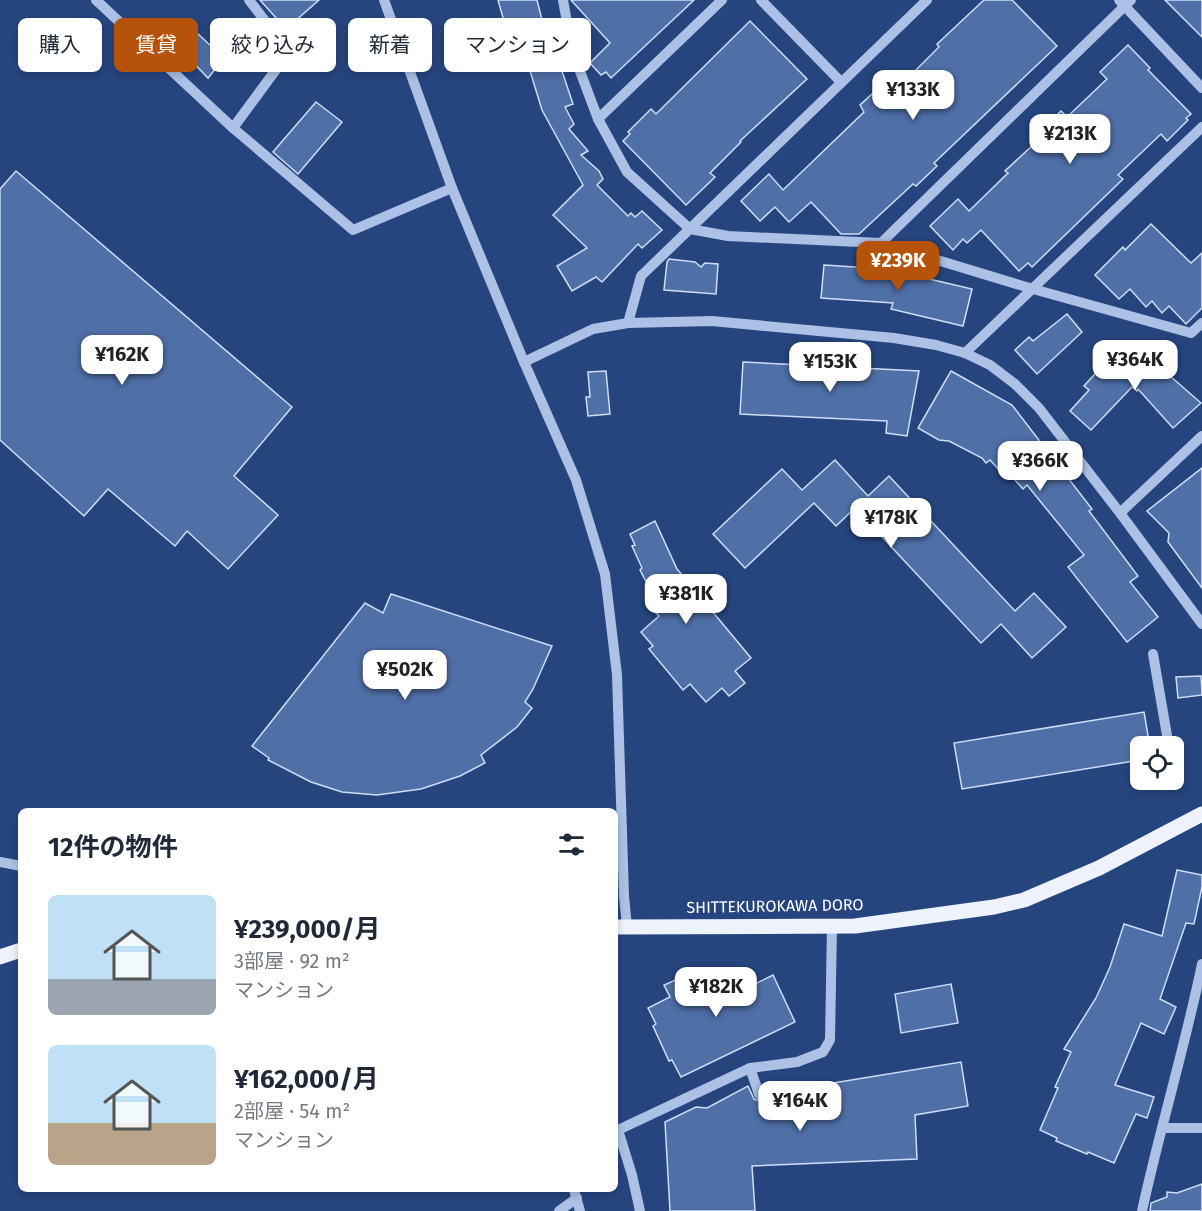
<!DOCTYPE html>
<html lang="ja">
<meta charset="utf-8">
<style>
:root{--surface:#fff;--page:#f6f6f7;--text:#1f2937;--muted:#747a83;--accent:#b45309}
body{margin:0;font-family:"Fira Sans","Noto Sans JP",sans-serif;background:var(--page);color:var(--text);height:100vh;display:flex;flex-direction:column;font-size:22px;white-space:nowrap}
*{box-sizing:border-box;margin:0}
p{font-size:20px;color:var(--muted)}
.icon{flex:none;width:33px;height:33px;fill:none;stroke:currentColor;stroke-width:2;stroke-linecap:round;stroke-linejoin:round}
.map{position:relative;flex:1;overflow:hidden}
.drawer{position:absolute;left:18px;top:808px;width:600px;height:384px;display:flex;flex-direction:column;background:var(--surface);border-radius:9px;box-shadow:0 3px 9px #0003}
.drawer>*{flex:none}
.hud{position:absolute;left:18px;top:18px;width:600px;height:54px;display:flex;gap:12px}
.controls{position:absolute;left:1130px;top:736px;display:grid;gap:12px}
.controls a{display:grid;place-items:center;width:54px;height:54px;border-radius:9px;background:var(--surface);box-shadow:0 3px 9px #0003;font-size:30px}
.price{position:absolute;translate:-50% -51px;padding:0 14px;border-radius:12px;background:#fff;color:#222;font-size:20px;line-height:39px;filter:drop-shadow(0 2px 3px #0008)}
.price::after{content:'';position:absolute;left:50%;top:36px;width:18px;height:14px;margin-left:-9px;background:inherit;clip-path:polygon(0 0,100% 0,50% 100%)}
.price.on{background:var(--accent);color:#fff}
ul{padding:0;list-style:none}
li{display:flex;align-items:center;gap:18px;height:150px;padding:0 30px}
li span{display:grid;place-items:center;flex:none;width:168px;height:120px;border-radius:9px;color:#555}
li>.icon{margin-inline-start:auto}
span .icon{width:72px;height:72px;fill:#fffc;stroke-width:1}
li b{font-size:26px}
h2{display:flex;justify-content:space-between;align-items:center;height:72px;padding:0 30px;font-size:26px}
.chip{padding:0 21px;border-radius:9px;background:var(--surface);box-shadow:0 3px 9px #0003;font-size:21px;line-height:54px}
.chip.on{background:var(--accent);color:#fff}
.map>svg:first-child{display:block}
.building{fill:#4f6fa7;stroke:#cfddf4;stroke-width:1.5}
.lines{fill:none;stroke-linecap:round;stroke-linejoin:round}
.minor{stroke:#acc1e5;stroke-width:10}
.major{stroke:#edf2fd;stroke-width:15}
.labels{text-anchor:middle;dominant-baseline:central;stroke-width:4.5;stroke-linejoin:round;paint-order:stroke}
.street-label{font-size:16px;fill:#fff;stroke:#26457f}
</style>
<div class="map">
<svg width="1202" height="1211" viewBox="0 0 1202 1211">
<rect width="100%" height="100%" fill="#26457f"/>
<g class="building">
<path d="M260,0h59l-33,29z"/>
<path d="M498,0h39l9,36 3,-4 24,72 -8,3 9,17 -5,5 19,22 -7,4 18,16 4,8 -6,6 31,31 3,-3 4,4 7,-6 20,19 -20,18 -4,-4 -36,38 -6,-5 -24,14 -15,-25 30,-18 -34,-33 30,-30 -41,-75 -15,-49 -2,1 -2,-10 -4,1 -8,-30 -6,2z"/>
<path d="M571,0h123l-83,78 -5,-6 -5,3 -11,-12 20,-20z"/>
<path d="M984,0h28l45,46 -123,117 3,3 -21,20 -3,-2 -54,50h-18l-30,-32 -22,20 -14,-15 -15,14 -19,-20 28,-27 14,16 81,-78 -4,-7 25,-23 10,9 44,-44 -2,-3z"/>
<path d="M1165,0h37v37z"/>
<path d="M750,21l57,58 -67,62 1,1 -31,31 5,4 -29,28 -63,-64 7,-7 -2,-2 23,-23 5,5z"/>
<path d="M197,33l27,25 -16,20 -25,-26z"/>
<path d="M1128,45l22,23 -2,2 43,44 -5,4 2,2 -21,21 -6,-7 -43,41 5,4 -91,88 -4,-4 -9,8 -38,-41 -14,13 -4,-4 -10,11 -23,-24 28,-27 11,12 39,-38 -3,-2 44,-41 -4,-4 16,-15 6,6 40,-38 -7,-7z"/>
<path d="M316,102l26,20 -44,52 -25,-22z"/>
<path d="M16,171l276,236 -58,69 44,39 -50,54 -41,-38 -12,15 -67,-57 -24,27 -84,-76v-251z"/>
<path d="M1151,224l40,39 11,-10v55l-16,16 -17,-18 -7,7 -10,-12 -6,6 -16,-18 -11,10 -24,-24 28,-28 2,3z"/>
<path d="M669,259l26,3 6,5 4,-4 13,1 -2,30 -52,-4 3,-28z"/>
<path d="M824,265l77,5v-2l27,7 -3,3 47,11 -9,37 -72,-17 2,-6 -72,-5z"/>
<path d="M1067,314l15,18 -45,42 -22,-24 14,-13 4,4z"/>
<path d="M1138,348l63,55 -28,25 -35,-39 -1,2 -5,-4 -41,43 -21,-19 19,-21 -5,-4 20,-22 11,10z"/>
<path d="M743,362l176,9 -12,65 -21,-3 1,-12 -147,-7z"/>
<path d="M606,371l4,43 -22,2 -2,-19h4l-2,-25z"/>
<path d="M951,371l61,34 80,104 -3,2 49,65 -8,6 28,35 -31,25 -59,-75 16,-12 -57,-70 -4,4 -17,-19 -4,3 -12,-13 -4,3 -4,-5 -33,-17 -10,-1 -21,-12z"/>
<path d="M835,460l33,36 21,-20 126,135 19,-18 32,34 -34,31 -31,-34 -20,19 -126,-135 -19,18 -22,-23 -69,65 -32,-34 69,-65 20,21z"/>
<path d="M1202,468v120l-34,-46 1,-9 -22,-22z"/>
<path d="M655,521l22,48 74,89 -16,13 10,12 -16,13 -7,-8 -16,14 -16,-18 -7,6 -34,-41 4,-3 -12,-14 18,-16 -5,-5 5,-4 -19,-37 2,-2 -10,-22 3,-1 -5,-11z"/>
<path d="M391,594l161,52 -19,43 -8,13 7,6 -15,19 -36,28 4,8 -25,13 -39,13 -44,6 -35,-3 -31,-10 -43,-22 1,-2 -17,-12 113,-143 18,10z"/>
<path d="M1201,676l1,19 -24,3 -2,-21z"/>
<path d="M1144,712l6,35h-10v13l-178,29 -8,-46z"/>
<path d="M1177,870l25,5v12l-8,37 -8,-1 -26,76 16,8 -12,27 -23,-11 -26,62 39,12 -7,21 -11,-4 -22,49 -26,-11 -1,2 -31,-13 1,-3 -17,-8 18,-42 -3,-1 16,-35 -7,-3 32,-51 14,-31 14,-43 38,12z"/>
<path d="M689,974l5,11 23,-11 6,12 22,-12 6,12 22,-11 22,47 -114,55 -9,-17 -3,1 -16,-35 3,-2 -8,-16 22,-11 -6,-12z"/>
<path d="M951,984l7,39 -57,10 -6,-39z"/>
<path d="M961,1062l7,44 -53,9 2,44 -165,7 3,45h-85l-5,-89 31,-15 11,1 41,-22 6,13 7,2 5,-7z"/>
<path d="M1202,1184v27h-52l1,-8 16,-6v-5l10,1z"/>
</g>
<g class="lines">
<g class="minor">
<path d="M96,0l137,128 120,102 99,-42"/>
<path d="M384,0l68,188 72,174 52,118 29,94 12,101 7,221 3,31"/>
<path d="M563,0l9,50 26,69 29,53 63,57 38,7 153,7 152,46 158,44 11,-10"/>
<path d="M761,0l79,81"/>
<path d="M1119,0l83,88"/>
<path d="M598,119l124,-119"/>
<path d="M233,128l56,-76 -40,-52"/>
<path d="M881,243l250,-243"/>
<path d="M628,323l13,-47 286,-276"/>
<path d="M965,353l237,-226"/>
<path d="M524,362l69,-33 35,-6 84,-2 182,17 42,7 29,8 25,12 25,19 24,24 81,105 82,111"/>
<path d="M1120,513l82,-77"/>
<path d="M1153,654l16,93"/>
<path d="M0,862l21,4"/>
<path d="M750,1068l9,26"/>
<path d="M1163,1128h39"/>
<path d="M574,1190l6,21"/>
<path d="M559,1211l18,-13"/>
<path d="M640,1211l-8,-36 -14,-45 132,-62 47,-6 26,-10 7,-12 2,-114"/>
<path d="M1142,1211c18,-83 43,-164 60,-247"/>
</g>
<g class="major">
<path d="M615,927l240,-1 139,-19 30,-7 75,-32 103,-54"/>
<path d="M0,957l21,-7"/>
</g>
</g>
<g class="labels">
<g class="street-label">
<text transform="translate(775 906) rotate(-1)">SHITTEKUROKAWA DORO</text>
</g>
</g>
</svg>
<div class="controls">
<a><svg class="icon" aria-label="locate" viewBox="0 0 24 24"><circle cx="12" cy="12" r="6"/><path d="M12 2v4M12 18v4M2 12h4M18 12h4"/></svg></a>
</div>
<b class="price" style="left:913px;top:121px">¥133K</b>
<b class="price" style="left:1070px;top:165px">¥213K</b>
<b class="price on" style="left:898px;top:292px">¥239K</b>
<b class="price" style="left:122px;top:386px">¥162K</b>
<b class="price" style="left:1135px;top:391px">¥364K</b>
<b class="price" style="left:830px;top:393px">¥153K</b>
<b class="price" style="left:1040px;top:492px">¥366K</b>
<b class="price" style="left:891px;top:549px">¥178K</b>
<b class="price" style="left:686px;top:625px">¥381K</b>
<b class="price" style="left:405px;top:701px">¥502K</b>
<b class="price" style="left:716px;top:1018px">¥182K</b>
<b class="price" style="left:800px;top:1132px">¥164K</b>
<div class="hud">
<a class="chip">購入</a>
<a class="chip on">賃貸</a>
<a class="chip">絞り込み</a>
<a class="chip">新着</a>
<a class="chip">マンション</a>
</div>
<section class="drawer">
<h2>12件の物件<svg class="icon" aria-label="filters" viewBox="0 0 24 24"><path d="M4 7h16M4 17h16"/><circle cx="9" cy="7" r="2"/><circle cx="15" cy="17" r="2"/></svg></h2>
<ul>
<li><span style="background:linear-gradient(#bfe0f5 70%,#9aa5b1 0)"><svg class="icon" aria-label="home" viewBox="0 0 24 24"><path d="M3 11l9-7 9 7M6 9v11h12V9"/></svg></span><div><b>¥239,000/月</b><p>3部屋 · 92 m²</p><p>マンション</p></div></li>
<li><span style="background:linear-gradient(#bfe0f5 65%,#b9a48a 0)"><svg class="icon" aria-label="home" viewBox="0 0 24 24"><path d="M3 11l9-7 9 7M6 9v11h12V9"/></svg></span><div><b>¥162,000/月</b><p>2部屋 · 54 m²</p><p>マンション</p></div></li>
</ul>
</section>
</div>
